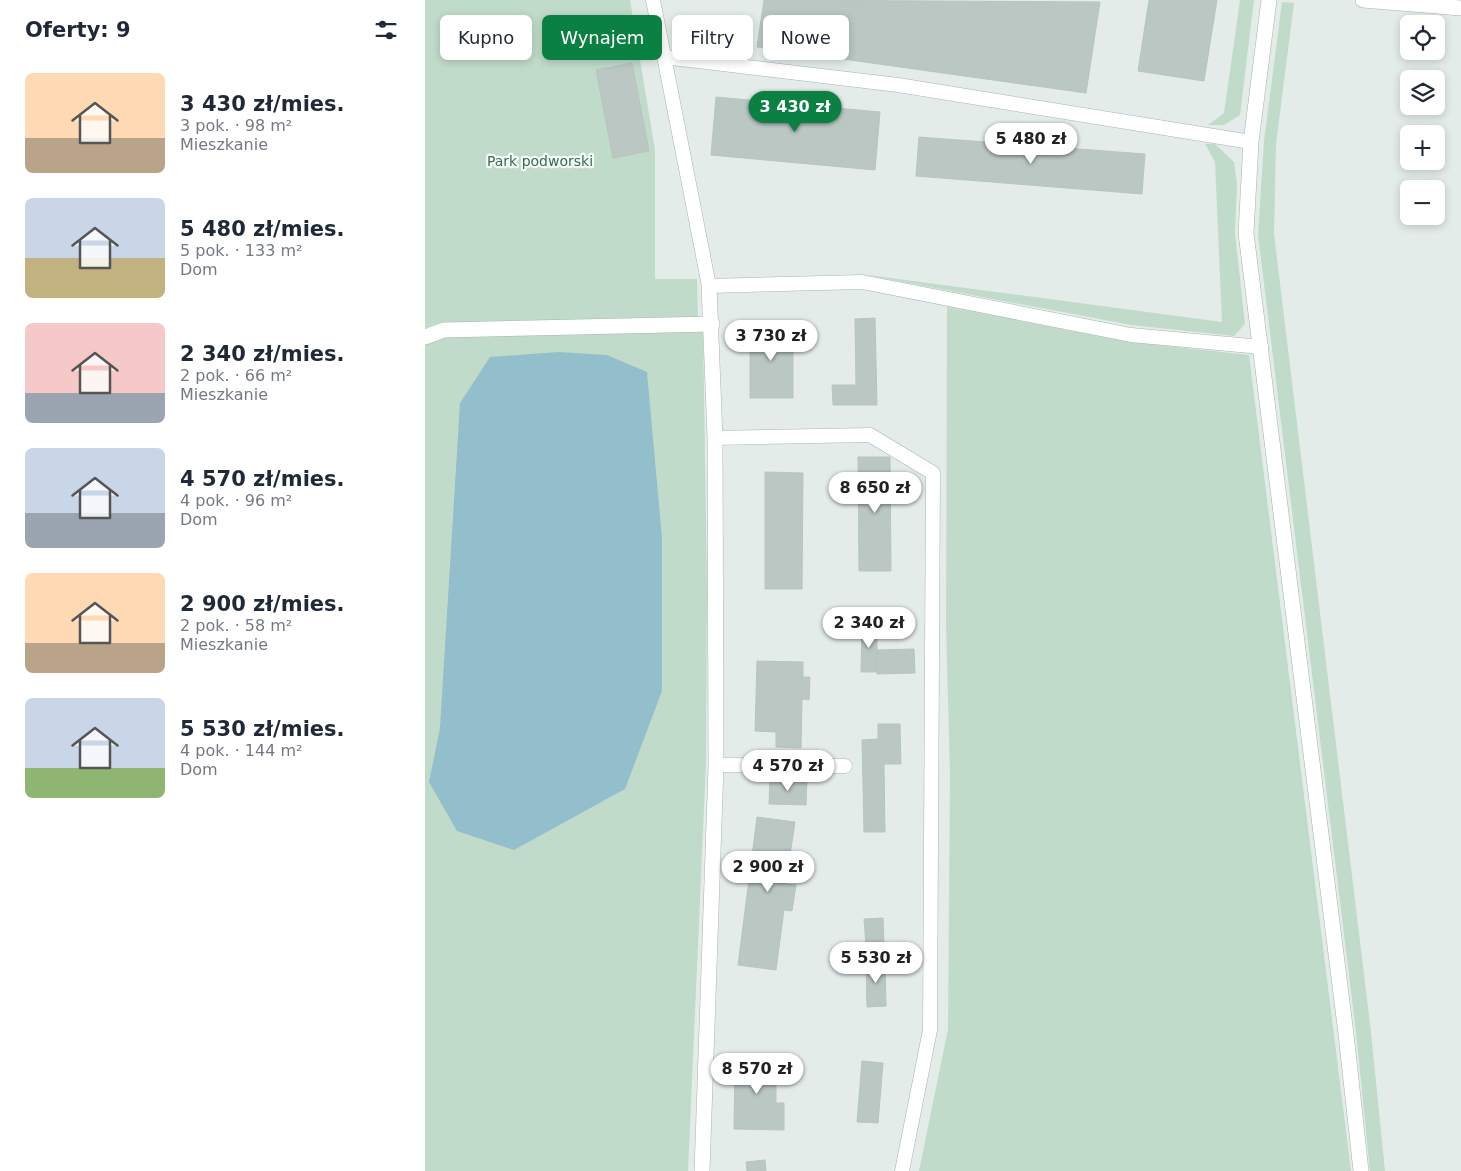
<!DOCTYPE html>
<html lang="pl">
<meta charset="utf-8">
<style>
:root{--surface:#fff;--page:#f2f2f3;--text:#1f2937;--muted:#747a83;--accent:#0b8043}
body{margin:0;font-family:"DejaVu Sans",sans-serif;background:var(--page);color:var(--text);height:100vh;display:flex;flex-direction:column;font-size:19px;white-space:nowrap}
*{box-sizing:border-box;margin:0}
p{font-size:16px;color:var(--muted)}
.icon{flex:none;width:28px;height:28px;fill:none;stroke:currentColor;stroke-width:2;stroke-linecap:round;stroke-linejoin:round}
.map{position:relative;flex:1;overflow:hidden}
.details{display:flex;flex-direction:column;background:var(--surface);width:425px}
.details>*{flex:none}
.guide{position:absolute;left:15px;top:15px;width:475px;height:45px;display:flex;gap:10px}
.controls{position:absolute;left:975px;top:15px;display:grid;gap:10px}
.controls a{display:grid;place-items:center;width:45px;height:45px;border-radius:8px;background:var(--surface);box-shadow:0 2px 8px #0003;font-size:25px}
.price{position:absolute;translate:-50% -42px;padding:0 11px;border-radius:18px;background:#fff;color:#222;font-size:16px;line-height:32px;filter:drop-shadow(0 1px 2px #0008)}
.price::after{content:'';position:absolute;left:50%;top:30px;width:15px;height:11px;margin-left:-8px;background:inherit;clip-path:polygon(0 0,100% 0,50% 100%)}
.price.selected{background:var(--accent);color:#fff}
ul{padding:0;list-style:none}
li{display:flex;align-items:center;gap:15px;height:125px;padding:0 25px}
li span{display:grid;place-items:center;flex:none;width:140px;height:100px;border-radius:8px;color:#555}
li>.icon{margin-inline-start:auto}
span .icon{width:60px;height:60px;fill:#fffc;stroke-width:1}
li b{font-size:21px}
h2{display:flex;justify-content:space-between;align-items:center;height:60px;padding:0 25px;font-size:21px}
.pill{padding:0 18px;border-radius:8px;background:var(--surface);box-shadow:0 2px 8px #0003;font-size:18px;line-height:45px}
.pill.selected{background:var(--accent);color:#fff}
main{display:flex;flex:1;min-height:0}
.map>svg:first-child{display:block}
.green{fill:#c0dbc9}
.water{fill:#92bfcb}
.building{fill:#bac7c2;stroke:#b7c5c0}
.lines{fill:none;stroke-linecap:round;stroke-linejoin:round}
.lane-casing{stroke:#a7b4b0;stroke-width:15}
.street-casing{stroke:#a7b4b0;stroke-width:16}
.secondary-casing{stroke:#a1b4ae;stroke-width:16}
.lane{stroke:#fff;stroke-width:14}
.street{stroke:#fff;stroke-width:15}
.secondary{stroke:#fff;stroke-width:15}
.tree{fill:#83a794}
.labels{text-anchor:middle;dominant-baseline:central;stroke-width:4.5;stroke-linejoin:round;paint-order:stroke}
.park-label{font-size:14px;fill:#346e4e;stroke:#f4f9f7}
</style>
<main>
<section class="details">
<h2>Oferty: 9<svg class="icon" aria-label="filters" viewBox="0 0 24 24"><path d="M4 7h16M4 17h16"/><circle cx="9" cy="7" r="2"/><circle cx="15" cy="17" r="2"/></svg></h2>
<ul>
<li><span style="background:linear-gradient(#ffd9b3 65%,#b9a48a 0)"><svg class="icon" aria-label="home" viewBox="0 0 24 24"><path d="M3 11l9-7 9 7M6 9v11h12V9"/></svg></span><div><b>3 430 zł/mies.</b><p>3 pok. · 98 m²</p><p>Mieszkanie</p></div></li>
<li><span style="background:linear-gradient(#c9d6e8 60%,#c2b280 0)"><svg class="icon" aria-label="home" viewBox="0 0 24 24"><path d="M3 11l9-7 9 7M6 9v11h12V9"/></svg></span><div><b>5 480 zł/mies.</b><p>5 pok. · 133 m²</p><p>Dom</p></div></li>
<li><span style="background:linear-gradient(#f6c9c9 70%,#9aa5b1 0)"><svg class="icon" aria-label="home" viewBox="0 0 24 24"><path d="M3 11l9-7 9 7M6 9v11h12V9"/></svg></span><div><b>2 340 zł/mies.</b><p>2 pok. · 66 m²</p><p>Mieszkanie</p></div></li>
<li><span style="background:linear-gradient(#c9d6e8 65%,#9aa5b1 0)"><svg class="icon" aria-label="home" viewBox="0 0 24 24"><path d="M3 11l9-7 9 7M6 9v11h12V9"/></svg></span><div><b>4 570 zł/mies.</b><p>4 pok. · 96 m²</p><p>Dom</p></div></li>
<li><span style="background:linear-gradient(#ffd9b3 70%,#b9a48a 0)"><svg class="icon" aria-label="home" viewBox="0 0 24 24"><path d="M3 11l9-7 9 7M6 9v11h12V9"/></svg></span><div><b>2 900 zł/mies.</b><p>2 pok. · 58 m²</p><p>Mieszkanie</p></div></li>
<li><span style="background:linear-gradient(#c9d6e8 70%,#8fb573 0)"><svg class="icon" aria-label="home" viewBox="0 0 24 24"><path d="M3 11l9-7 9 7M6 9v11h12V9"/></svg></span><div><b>5 530 zł/mies.</b><p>4 pok. · 144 m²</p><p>Dom</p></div></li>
</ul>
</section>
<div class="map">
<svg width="1036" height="1171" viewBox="0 0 1036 1171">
<rect width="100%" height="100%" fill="#e4ece9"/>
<g class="green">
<path d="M0,0h205l25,150v129h42l1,40 -259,4 -14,5z"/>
<path d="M815,0h14l-14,115 -16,10h-16l16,-12z"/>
<path d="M857,2l12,1 -18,141 -2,90 97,798 14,139h-15l-14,-139 -98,-797 6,-94z"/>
<path d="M780,144h10l19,18 3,22 -2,49 10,91 -11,12 -103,-11 -270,-51 361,48 -7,-160z"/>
<path d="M522,307l183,35 119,13 102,816h-432l29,-142 2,-255 -4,-150z"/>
<path d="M278,329l4,260 -1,174 -18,408h-263v-827l22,-8z"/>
</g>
<path class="water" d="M133,352l49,3 40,17 15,166v153l-37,98 -111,61 -57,-19 -28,-49 11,-54 20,-325 30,-46z"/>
<g class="building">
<path d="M339,0l336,2 -14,91 -329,-46z"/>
<path d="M724,0h68l-13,81 -66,-10z"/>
<path d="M207,63l17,88 -36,7 -17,-88z"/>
<path d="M291,97l164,15 -5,58 -164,-15z"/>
<path d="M494,137l226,17 -3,40 -226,-18z"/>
<path d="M450,318l2,87h-44l-1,-20h24l-1,-66z"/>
<rect x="325" y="326" width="43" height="72"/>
<path d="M433,457h32l1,114h-32z"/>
<path d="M340,472l38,1 -1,116h-37z"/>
<path d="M437,626h15v46h-16z"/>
<path d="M489,649l1,24 -38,1v-24z"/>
<path d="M332,661l46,1v15h7l-1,23 -7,-1 -1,49 -25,-1v-15l-21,-1z"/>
<path d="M453,724h22l1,40h-17l1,68h-21l-2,-92 16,-1z"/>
<path d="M345,779l37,1 -1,25 -37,-1z"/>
<path d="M332,817l38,5 -5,33 6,1 -2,14 -5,-1 -2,15 9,1 -4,26 -8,-1 -8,60 -38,-5z"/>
<path d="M458,918l1,27 -18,1 -2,-27z"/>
<path d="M460,961l1,45 -19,1 -1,-45z"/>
<path d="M310,1058h41v45h8v27l-50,-1z"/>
<path d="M437,1061l21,2 -5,60 -21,-1z"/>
<path d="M340,1160l1,11h-19l-1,-9z"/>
</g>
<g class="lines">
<g class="lane-casing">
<g id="lane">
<path d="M228,0l56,286 153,-4 269,53 130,12"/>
<path d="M239,57l234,28 353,57"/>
<path d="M290,438l155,-3 63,38 -3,557 -28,141"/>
<path d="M291,765l129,1"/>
</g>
</g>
<g class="street-casing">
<g id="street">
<path d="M938,0l98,8"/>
<path d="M0,337l19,-7 268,-6"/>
<path d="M277,1171l14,-406 -1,-327 -6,-152"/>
</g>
</g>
<g class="secondary-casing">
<path id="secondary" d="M844,0l-18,142 -5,91 100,801 15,137"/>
</g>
<use href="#lane" class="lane"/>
<use href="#street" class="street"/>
<use href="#secondary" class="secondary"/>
</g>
<circle class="tree" cx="73" cy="50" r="8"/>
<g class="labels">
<g class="park-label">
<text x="115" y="161">Park podworski</text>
</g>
</g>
</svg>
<div class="controls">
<a><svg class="icon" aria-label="locate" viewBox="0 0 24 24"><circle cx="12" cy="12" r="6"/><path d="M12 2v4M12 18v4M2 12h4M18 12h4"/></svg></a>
<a><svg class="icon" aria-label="layers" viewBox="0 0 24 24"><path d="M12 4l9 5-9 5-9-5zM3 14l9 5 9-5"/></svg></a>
<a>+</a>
<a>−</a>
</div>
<b class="price selected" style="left:370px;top:133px">3 430 zł</b>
<b class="price" style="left:606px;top:165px">5 480 zł</b>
<b class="price" style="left:346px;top:362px">3 730 zł</b>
<b class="price" style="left:450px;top:514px">8 650 zł</b>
<b class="price" style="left:444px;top:649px">2 340 zł</b>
<b class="price" style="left:363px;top:792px">4 570 zł</b>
<b class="price" style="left:343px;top:893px">2 900 zł</b>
<b class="price" style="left:451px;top:984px">5 530 zł</b>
<b class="price" style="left:332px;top:1095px">8 570 zł</b>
<div class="guide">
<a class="pill">Kupno</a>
<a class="pill selected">Wynajem</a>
<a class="pill">Filtry</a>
<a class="pill">Nowe</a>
</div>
</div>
</main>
